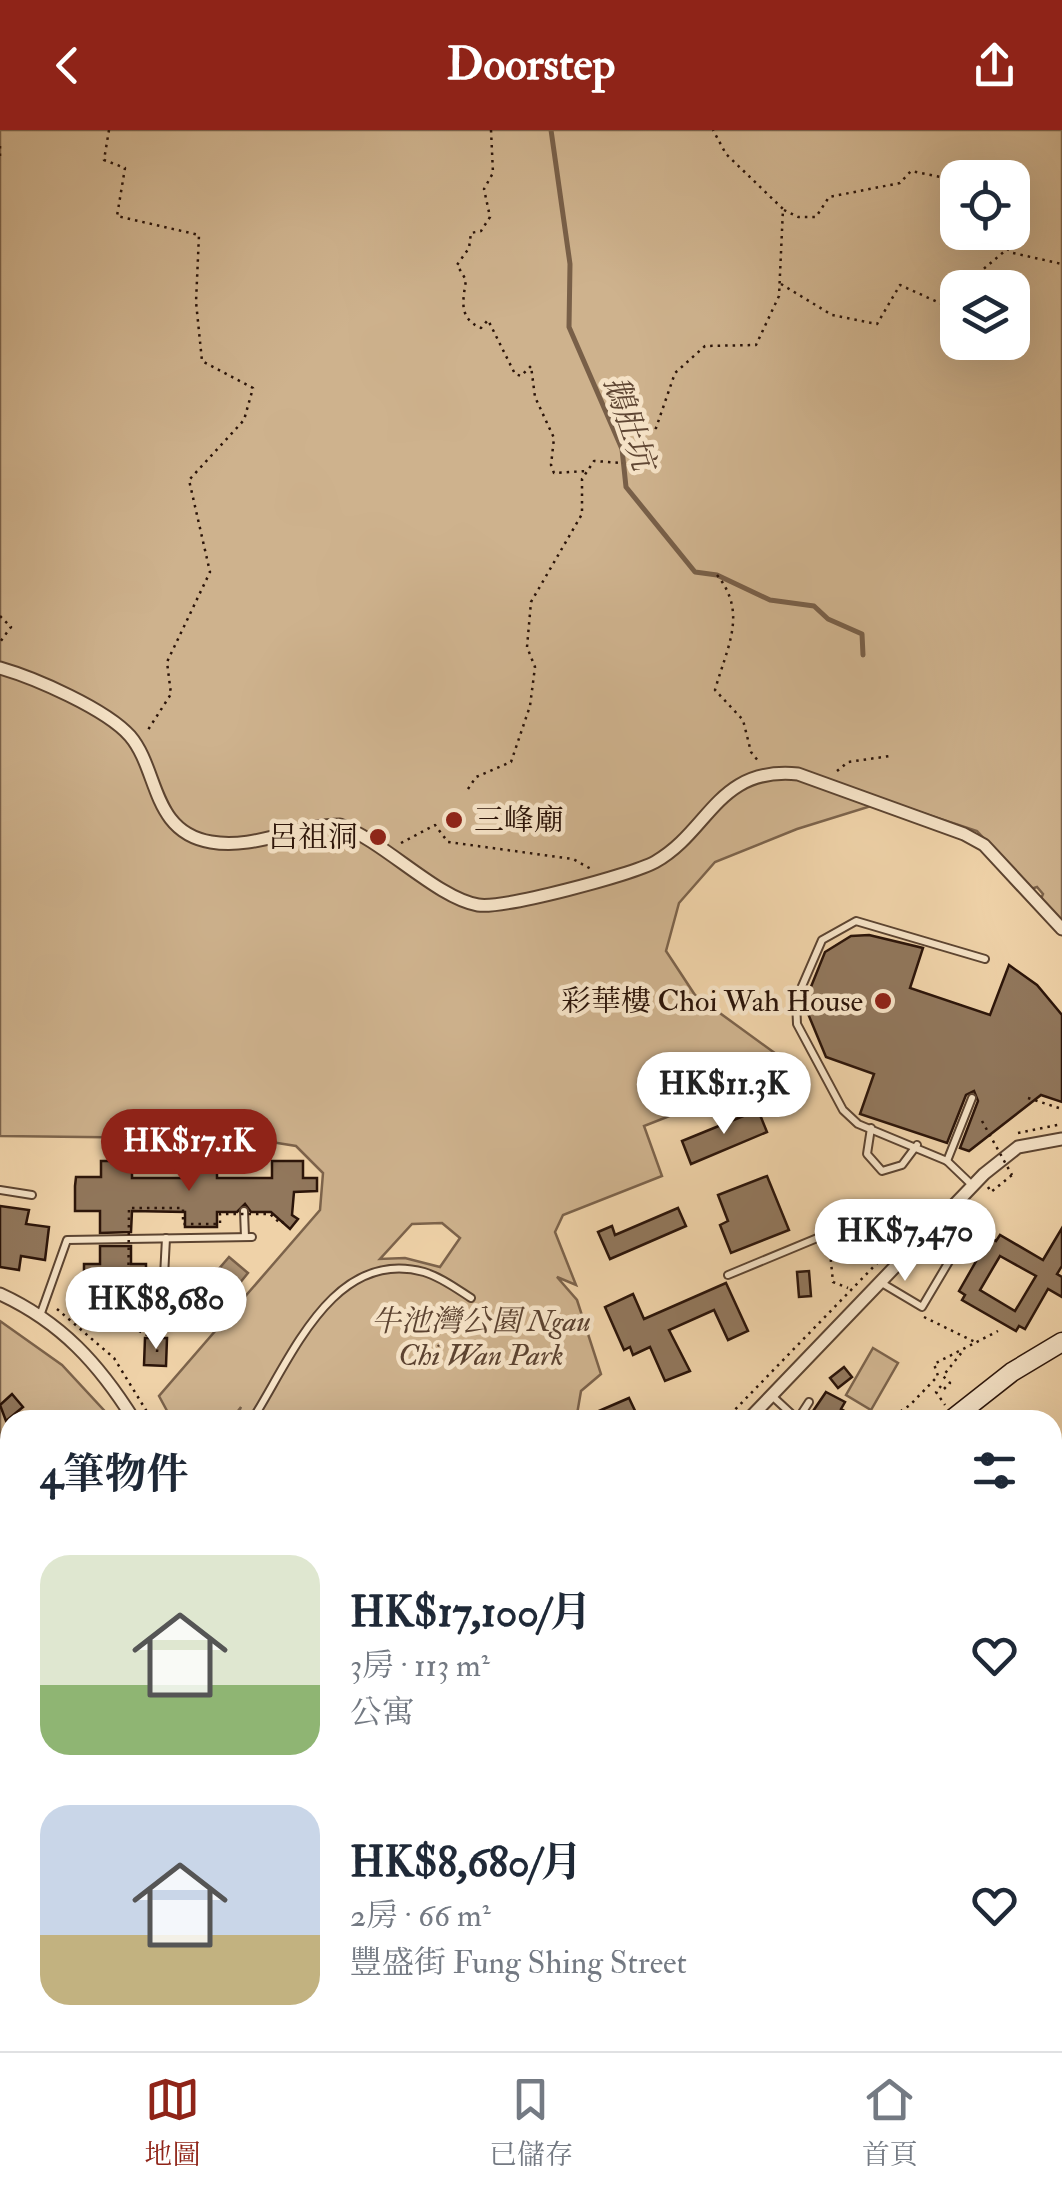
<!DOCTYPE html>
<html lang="zh-TW">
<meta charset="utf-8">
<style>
:root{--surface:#fff;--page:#f6f6f7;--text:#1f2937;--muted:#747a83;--line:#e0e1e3;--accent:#8f2418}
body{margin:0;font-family:"IM FELL Double Pica","Noto Serif TC",serif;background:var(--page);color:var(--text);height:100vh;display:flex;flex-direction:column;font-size:38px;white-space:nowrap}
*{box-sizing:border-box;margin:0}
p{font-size:32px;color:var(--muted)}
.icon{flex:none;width:55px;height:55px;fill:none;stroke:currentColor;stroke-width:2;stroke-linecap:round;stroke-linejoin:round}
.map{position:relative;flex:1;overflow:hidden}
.drawer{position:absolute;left:0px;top:1280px;width:1062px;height:642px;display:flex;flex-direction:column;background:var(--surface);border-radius:30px 30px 0 0;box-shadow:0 10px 40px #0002}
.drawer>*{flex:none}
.buttons{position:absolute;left:940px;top:30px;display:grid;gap:20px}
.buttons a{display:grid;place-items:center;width:90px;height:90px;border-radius:20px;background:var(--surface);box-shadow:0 10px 40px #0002;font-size:50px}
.price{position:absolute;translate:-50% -85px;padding:0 22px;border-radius:35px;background:#fff;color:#222;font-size:32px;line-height:65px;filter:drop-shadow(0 2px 5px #0008)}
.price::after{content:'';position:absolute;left:50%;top:60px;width:30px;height:22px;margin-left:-15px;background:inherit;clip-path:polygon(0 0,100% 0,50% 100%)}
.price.current{background:var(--accent);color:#fff}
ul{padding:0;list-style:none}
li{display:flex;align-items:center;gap:30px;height:250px;padding:0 40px}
li span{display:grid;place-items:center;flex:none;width:280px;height:200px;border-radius:30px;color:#555}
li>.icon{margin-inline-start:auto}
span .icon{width:120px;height:120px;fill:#fffc;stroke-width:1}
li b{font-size:42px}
h2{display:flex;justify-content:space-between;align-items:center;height:120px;padding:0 40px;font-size:42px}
header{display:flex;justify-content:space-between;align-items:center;height:130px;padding:0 40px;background:var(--accent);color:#fff;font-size:45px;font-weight:800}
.tab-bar{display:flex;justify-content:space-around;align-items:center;height:140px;border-top:2px solid var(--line);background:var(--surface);font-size:28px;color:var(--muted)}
.tab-bar a{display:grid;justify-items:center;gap:5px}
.tab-bar .current{color:var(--accent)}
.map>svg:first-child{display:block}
.green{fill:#ceb28d;stroke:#7c634b;stroke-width:2.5;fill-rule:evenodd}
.water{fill:#ac9172;stroke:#785f48;stroke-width:2.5}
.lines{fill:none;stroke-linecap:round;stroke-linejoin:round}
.stream{stroke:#785f48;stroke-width:5}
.building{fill:#91775c;stroke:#2b1409;stroke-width:2.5;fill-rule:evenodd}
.service-casing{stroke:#5c4431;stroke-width:10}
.minor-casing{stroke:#5c4431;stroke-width:15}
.secondary-casing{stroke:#2b1409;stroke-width:21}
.primary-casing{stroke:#2b1409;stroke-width:21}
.path{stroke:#2b1409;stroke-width:2.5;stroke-dasharray:2.5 5;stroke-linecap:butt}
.service{stroke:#f5e2c6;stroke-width:6}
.minor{stroke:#f5e2c6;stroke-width:11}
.secondary{stroke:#f5e2c6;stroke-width:18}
.primary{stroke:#efd2a8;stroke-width:18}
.path-bridge{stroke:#2b1409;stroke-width:2.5;stroke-dasharray:2.5 5;stroke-linecap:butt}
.poi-dot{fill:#8f2418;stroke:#f5e2c6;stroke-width:4}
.labels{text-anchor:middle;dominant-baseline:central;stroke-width:9;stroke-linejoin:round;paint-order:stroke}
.poi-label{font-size:30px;fill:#2b1409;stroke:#f5e2c6;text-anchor:end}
.park-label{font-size:30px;font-style:italic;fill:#5c4331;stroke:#f5e2c6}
.water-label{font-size:32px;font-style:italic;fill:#5f4633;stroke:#f5e2c6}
</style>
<header><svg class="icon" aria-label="back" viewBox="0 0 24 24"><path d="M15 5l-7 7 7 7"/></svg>Doorstep<svg class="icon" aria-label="share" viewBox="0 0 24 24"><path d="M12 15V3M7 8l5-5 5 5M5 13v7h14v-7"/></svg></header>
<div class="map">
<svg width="1062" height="1921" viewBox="0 0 1062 1921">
<rect width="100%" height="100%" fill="#efd2a8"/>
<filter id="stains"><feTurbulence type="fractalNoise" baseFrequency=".002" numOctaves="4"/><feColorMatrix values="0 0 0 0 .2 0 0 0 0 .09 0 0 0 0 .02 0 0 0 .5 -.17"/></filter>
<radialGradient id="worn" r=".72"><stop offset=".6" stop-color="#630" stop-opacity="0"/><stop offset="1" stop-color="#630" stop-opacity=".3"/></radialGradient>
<g class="green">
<path d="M0,0h1062v795l-22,-24 3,-7 -6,-7 -6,2 -54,-58 -90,-30 -90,28 -82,33 -36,41 -13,48 29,44 99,72 -150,59 18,50 -99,39 -8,17 21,53 -19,-8 20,23 24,74 -20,17 -5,29h-341l6,-13 -10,13h-59l-13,-24 161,-186 3,-37 -27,-27 -44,-7 -252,-3zM958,48h54v54h-54zM958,158h54v54h-54zM442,1093l18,15 -20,29 -35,-9 -25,1 32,-35z"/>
<path d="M0,1191l62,44 51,55h-103v224l-10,-5z"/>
<path d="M873,1218l25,15 -27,47 -25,-15z"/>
<path d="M659,1912l-3,9h-69l8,-8z"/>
</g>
<path class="water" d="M229,1127l19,16 -35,43 -20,-17z"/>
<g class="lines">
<path class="stream" d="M551,0l19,134 -1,63 53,122 4,38 69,85 22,3 53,25 44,6 14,13 34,15 1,21"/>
</g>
<g class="building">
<path d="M869,805l54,13 -13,40 80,27 19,-50 28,20 25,30v87l-21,-7 -72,56 -9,-3 18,-47 -4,-10 -8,4 -19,48 -87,-29 14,-40 -48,-17 -22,-53 21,-52 26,-16z"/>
<path d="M758,980l9,22 -76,32 -9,-23z"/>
<path d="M101,1031h31v17h54v-17h31v17h55v-17h31v17h14v13l-23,1 -2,23 6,4 -8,10 -19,-17h-20l-6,-8 -8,8h-20v15h-32v-15l-53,-1 -1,21 -31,1v-22h-25v-25l1,-9h25z"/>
<path d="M767,1046l22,54 -58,23 -11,-28 8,-4 -10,-26z"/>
<path d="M0,1076l29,4 -3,14 23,3 -4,33 -24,-4 -2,14 -19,-3z"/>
<path d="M678,1078l8,18 -76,33 -12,-27 14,-6 3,9z"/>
<path d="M1062,1098v38l-5,8 5,3v20l-14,-8 -23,40 -6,-3 -3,5 -54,-31 3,-5 -6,-4 31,-54 6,4 4,-6 43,25zM1000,1126l36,20 -21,35 -35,-21z"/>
<path d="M100,1116h31v18h15v20h7l1,14h-23v24h-32v-24h-23v-13l8,-1v-20h16z"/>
<path d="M809,1141l2,25 -12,1 -2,-25z"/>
<path d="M726,1153l22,48 -20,9 -14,-30 -45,20 21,41 -25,10 -15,-34 -17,8 -3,-8 -6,3 -19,-43 28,-13 11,25z"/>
<path d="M145,1208h22l-1,28 -22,-1z"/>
<path d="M844,1237l8,10 -14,11 -8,-10z"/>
<path d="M826,1262l19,10 -4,7 20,11h-54z"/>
<path d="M12,1264l11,13 -17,14 -6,-16z"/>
<path d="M629,1268l8,17 -11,5h-48z"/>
</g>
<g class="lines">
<g class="service-casing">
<g id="service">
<path d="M871,998l-4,26 15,17 20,-6 15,-20"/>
<path d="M947,1031l25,-63"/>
<path d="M972,1055l-25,-24 -89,-37 -15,-14 -46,-86 -1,-24 26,-60 34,-19 129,38"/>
<path d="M0,1060l32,5"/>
<path d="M244,1081l1,26"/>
<path d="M728,1145l164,-68 21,4 20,15"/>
<path d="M880,1152l42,25 32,-54"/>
<path d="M163,1166l3,-58"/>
<path d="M41,1183l26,-73 185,-3"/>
<path d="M771,1265l27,25"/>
<path d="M798,1289l11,-17"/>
<path d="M252,1290c39,-61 81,-173 172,-148 17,5 33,17 47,26"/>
<path d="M1052,1763l10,-13"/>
<path d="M0,1879l10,-10"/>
<path d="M82,1921l9,-9"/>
<path d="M961,1921l5,-9"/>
</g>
</g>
<g class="minor-casing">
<g id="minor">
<path d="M0,538c35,10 106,41 130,68 29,34 21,96 81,106 43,8 85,-17 129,-17 45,17 97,73 138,80 25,4 153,-30 177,-43 55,-31 62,-96 143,-88l166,60 20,11 78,84"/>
<path d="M0,1164c61,28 99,70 134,126"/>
<path d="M748,1290l236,-246 34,-27 44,-8"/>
<path d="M1052,1496l10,3"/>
</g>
</g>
<g class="secondary-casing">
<g id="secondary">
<path d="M951,1290l61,-48 50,-30"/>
<path d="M694,1921l9,-9"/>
</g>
</g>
<g class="primary-casing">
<g id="primary">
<path d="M1052,1858l10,-17"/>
<path d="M1016,1921l6,-9"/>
<path d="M1053,1921l9,-17"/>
</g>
</g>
<g class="path">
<path d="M109,0l-5,30 21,8 -8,48 82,19 -3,67 6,59 51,27 -9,32 -55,60 21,92 -43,90 4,32 -25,39"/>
<path d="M491,0l2,43 -9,16 6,28 -9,14 -10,2 -2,15 -12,17 9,15c-3,21 -8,38 15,48l7,-8 27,54 6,2 10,-10 4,31 19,41 -3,27 3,8 33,-2"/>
<path d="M0,16v15"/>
<path d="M784,80l14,7h18l13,-20 71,-14 11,-12 35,7 12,25"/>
<path d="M982,102l31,21 49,11"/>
<path d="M781,154l51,31 45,9 23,-39 42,19 16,-13"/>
<path d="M961,158l45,-38"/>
<path d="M622,319l6,-31 28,10 19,-55 30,-27 51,-1 23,-49 4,-87 -57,-55 -13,-24"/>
<path d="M717,445c31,38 10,72 -2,115l28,30 8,32 8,10"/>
<path d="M0,486l11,11 -11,15"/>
<path d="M837,641l11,-9 42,-6"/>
<path d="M468,659l8,-12 35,-15 19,-56 5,-39 -8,-20 4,-45 51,-88v-35l12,-18 29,2"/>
<path d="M401,713l34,-18 13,17 125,17 18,10"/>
<path d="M1028,968l34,11"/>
<path d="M1018,1003l44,-9"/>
<path d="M988,1057l3,5 21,-17"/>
<path d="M830,1122l3,30 15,6"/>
<path d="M57,1179l57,49 38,62"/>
<path d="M924,1187l51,25"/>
<path d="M941,1256l-5,6 9,13"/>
<path d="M944,1259l6,-6 -7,-7 19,-24"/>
<path d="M725,1290l190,-196"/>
<path d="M888,1290l22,-15 28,-29 -4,-12 64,-33"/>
<path d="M928,1290l8,-7"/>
<path d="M0,1328h10"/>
<path d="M0,1389l10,-3"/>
<path d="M0,1417l10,-1"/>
<path d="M0,1449l10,9"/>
<path d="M1052,1517l10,4"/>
<path d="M376,1912l2,9"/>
<path d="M867,1912l16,9"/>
<path d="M341,1921l13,-9"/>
<path d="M667,1921l4,-9"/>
</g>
<use href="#service" class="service"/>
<use href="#minor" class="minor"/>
<use href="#secondary" class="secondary"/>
<use href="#primary" class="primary"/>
<g class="path-bridge">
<path d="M982,991l30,54"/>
<path d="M157,1222l1,-11 -30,-16 1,-117h54v16h37v-10h50l11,10 4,-4"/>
</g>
</g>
<g class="poi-dot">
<circle cx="454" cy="690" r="10"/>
<circle cx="378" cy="707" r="10"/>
<circle cx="883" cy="871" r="10"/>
</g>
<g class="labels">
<g class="poi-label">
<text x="474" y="690" text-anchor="start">三峰廟</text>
<text x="358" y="707">呂祖洞</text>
<text x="863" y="871">彩華樓 Choi Wah House</text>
</g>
<g class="park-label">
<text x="481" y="1191">牛池灣公園 Ngau<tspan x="481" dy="34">Chi Wan Park</tspan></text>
</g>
<g class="water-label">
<text transform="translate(629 293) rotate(71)">鵝肚坑</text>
</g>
</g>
<rect width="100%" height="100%" filter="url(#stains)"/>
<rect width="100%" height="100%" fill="url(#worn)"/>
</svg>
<div class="buttons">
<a><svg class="icon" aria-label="locate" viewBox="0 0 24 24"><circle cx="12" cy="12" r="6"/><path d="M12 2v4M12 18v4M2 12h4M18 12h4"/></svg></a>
<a><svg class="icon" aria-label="layers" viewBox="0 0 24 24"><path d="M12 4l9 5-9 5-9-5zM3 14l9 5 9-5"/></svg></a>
</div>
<b class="price" style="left:724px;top:1007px">HK$11.3K</b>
<b class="price current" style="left:189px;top:1064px">HK$17.1K</b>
<b class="price" style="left:905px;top:1154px">HK$7,470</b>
<b class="price" style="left:156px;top:1222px">HK$8,680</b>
<section class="drawer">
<h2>4筆物件<svg class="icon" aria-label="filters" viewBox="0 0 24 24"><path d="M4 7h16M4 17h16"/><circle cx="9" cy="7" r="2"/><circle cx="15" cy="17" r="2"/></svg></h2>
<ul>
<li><span style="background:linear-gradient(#dfe7d0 65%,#8fb573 0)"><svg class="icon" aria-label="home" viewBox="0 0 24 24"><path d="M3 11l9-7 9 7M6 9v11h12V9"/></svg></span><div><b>HK$17,100/月</b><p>3房 · 113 m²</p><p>公寓</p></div><svg class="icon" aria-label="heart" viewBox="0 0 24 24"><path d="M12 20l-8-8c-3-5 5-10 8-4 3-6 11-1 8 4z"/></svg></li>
<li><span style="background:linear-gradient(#c9d6e8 65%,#c2b280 0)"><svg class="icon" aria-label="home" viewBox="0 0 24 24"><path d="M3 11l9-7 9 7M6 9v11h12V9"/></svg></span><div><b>HK$8,680/月</b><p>2房 · 66 m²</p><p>豐盛街 Fung Shing Street</p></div><svg class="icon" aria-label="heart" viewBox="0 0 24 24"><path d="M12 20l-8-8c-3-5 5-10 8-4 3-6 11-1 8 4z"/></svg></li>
</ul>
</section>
</div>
<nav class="tab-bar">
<a class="current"><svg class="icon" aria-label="map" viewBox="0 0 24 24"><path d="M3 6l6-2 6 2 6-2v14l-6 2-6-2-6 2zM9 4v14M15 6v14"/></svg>地圖</a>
<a><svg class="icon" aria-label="saved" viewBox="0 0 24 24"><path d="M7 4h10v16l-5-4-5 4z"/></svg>已儲存</a>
<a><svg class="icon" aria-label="home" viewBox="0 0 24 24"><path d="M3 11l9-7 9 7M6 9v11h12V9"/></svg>首頁</a>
</nav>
